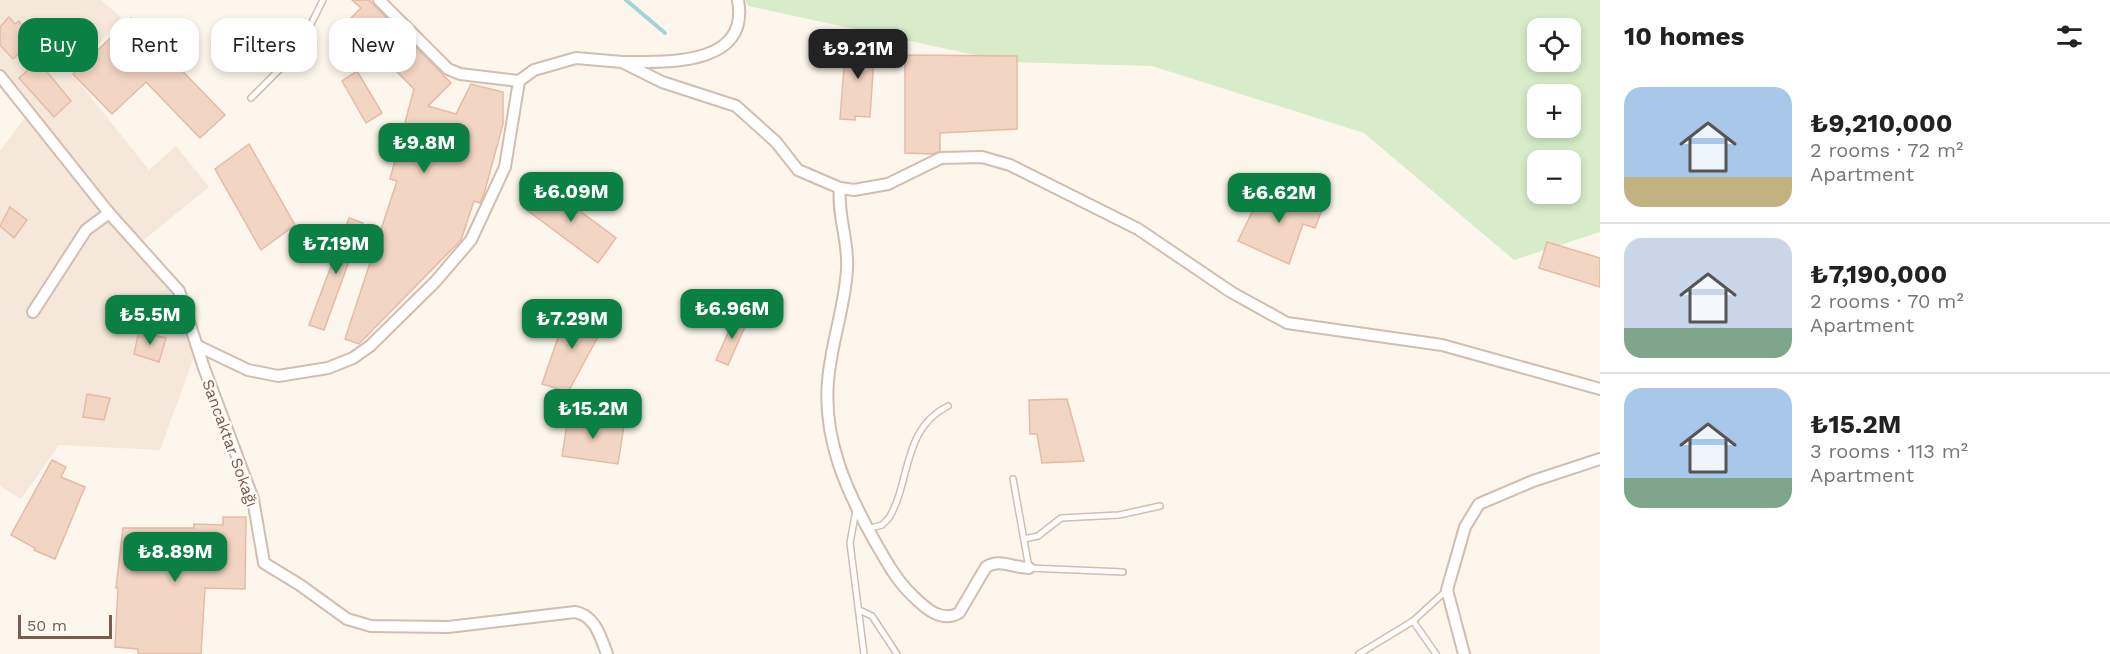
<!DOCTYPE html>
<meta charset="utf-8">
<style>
:root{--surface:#fff;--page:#f2f2f2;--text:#222;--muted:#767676;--line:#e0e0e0;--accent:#0b8043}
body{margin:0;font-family:"Work Sans",sans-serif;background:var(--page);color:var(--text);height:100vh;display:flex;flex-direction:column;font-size:22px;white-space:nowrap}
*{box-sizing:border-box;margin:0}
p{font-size:20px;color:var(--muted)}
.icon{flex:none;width:33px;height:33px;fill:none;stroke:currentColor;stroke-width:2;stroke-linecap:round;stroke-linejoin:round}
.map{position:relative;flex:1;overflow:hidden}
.drawer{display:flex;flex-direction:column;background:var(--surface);width:510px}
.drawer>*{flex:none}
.guide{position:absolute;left:18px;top:18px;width:570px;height:54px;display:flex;gap:12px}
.controls{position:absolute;left:1527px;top:18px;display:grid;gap:12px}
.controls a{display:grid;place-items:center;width:54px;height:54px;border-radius:12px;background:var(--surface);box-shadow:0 3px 9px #0003;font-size:30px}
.scale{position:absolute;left:18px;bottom:15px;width:94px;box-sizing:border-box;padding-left:6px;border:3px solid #7a5c4d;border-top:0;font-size:16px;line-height:21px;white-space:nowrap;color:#7a5c4d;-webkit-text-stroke:4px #fffaf3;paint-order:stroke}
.price{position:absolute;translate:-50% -51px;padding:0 14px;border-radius:12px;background:var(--accent);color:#fff;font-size:20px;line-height:39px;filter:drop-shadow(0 2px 3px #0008)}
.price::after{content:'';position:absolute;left:50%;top:36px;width:18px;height:14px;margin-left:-9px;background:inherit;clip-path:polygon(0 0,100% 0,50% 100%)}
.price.on{background:#222;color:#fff}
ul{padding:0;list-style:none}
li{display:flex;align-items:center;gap:18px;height:150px;padding:0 24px}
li+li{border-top:2px solid var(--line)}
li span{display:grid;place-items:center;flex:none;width:168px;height:120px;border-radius:18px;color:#555}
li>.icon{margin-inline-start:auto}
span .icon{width:72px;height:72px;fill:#fffc;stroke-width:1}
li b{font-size:26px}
h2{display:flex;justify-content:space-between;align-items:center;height:72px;padding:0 24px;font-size:26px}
.pill{padding:0 21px;border-radius:18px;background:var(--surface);box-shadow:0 3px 9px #0003;font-size:21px;line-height:54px}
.pill.on{background:var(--accent);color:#fff}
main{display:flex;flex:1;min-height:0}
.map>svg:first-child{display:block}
.residential{fill:#f5e8da}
.green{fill:#d8ecc9;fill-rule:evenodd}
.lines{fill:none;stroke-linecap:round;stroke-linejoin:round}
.stream{stroke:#a5d3da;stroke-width:4}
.building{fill:#f3d5c3;stroke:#e6bba3;stroke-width:1.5}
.service-casing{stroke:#d1beb0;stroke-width:8}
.minor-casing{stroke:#d1beb0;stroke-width:14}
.service{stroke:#fff;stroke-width:5}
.minor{stroke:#fff;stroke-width:10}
.labels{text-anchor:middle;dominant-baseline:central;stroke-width:4.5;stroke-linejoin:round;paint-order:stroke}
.street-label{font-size:16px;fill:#7a5c4d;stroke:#fffaf3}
</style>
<main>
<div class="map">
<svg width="1600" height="654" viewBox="0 0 1600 654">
<rect width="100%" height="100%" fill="#fdf6ec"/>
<path class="residential" d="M0,0h101l20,17 -48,58 76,95 27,-24 33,41 -69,56 35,48 23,55 -38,104 -101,-5 -38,54 -21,-13v-335l31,-41 -31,-38z"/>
<path class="green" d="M745,0h855v232l-86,28 -150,-127 -212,-67 -145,-4 -259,-56zM1538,28h32v34h-32zM1538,94h32v34h-32zM1538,160h32v34h-32z"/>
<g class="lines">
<path class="stream" d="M626,0l39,33"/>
</g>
<g class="building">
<path d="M352,0h17l82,83 -23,23 28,8 15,-30 32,8v32l-19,70 -4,9 -6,-2 -13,39 -102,104 -14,-5 52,-158 -7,-2 24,-90 -67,-67 14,-14z"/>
<path d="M9,17l6,7 4,-3 9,14 -5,3 6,6 -16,15 -13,-14v-18z"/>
<path d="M131,18l94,97 -25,23 -54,-56 -34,32 -39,-40z"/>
<path d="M846,40l29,3 -5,74 -15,-1v4l-15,-1z"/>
<path d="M905,55l112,1v73l-77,4v18l-7,3 -28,-1z"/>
<path d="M38,61l33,40 -17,16 -35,-39z"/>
<path d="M357,71l25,42 -16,10 -24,-42z"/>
<path d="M249,144l46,81 -34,25 -46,-81z"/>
<path d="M541,182l75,56 -18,25 -71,-53 9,-13 -4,-3z"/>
<path d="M1266,187l57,20 -8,21 -12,-4 -14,40 -51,-23 16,-33 4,2z"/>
<path d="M10,207l17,13 -13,18 -14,-12z"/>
<path d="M349,218l14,5 -39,107 -15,-5z"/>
<path d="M1547,242l53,16v29l-61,-19z"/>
<path d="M576,311l30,11 -38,70 -26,-8 19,-55z"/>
<path d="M736,315l12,5 -20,45 -12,-5z"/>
<path d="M139,331l27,7 -7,24 -25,-8z"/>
<path d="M87,394l23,4 -6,22 -21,-3z"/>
<path d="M1067,399l17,62 -42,2 -5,-29h-7l-1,-34z"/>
<path d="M568,417l56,8 -6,39 -56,-8z"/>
<path d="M52,460l14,7 -5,10 24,10 -30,72 -21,-9 1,-2 -24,-13z"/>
<path d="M223,517h23l-1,72 -40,-1 -4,66h-63v-5l-23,-2 3,-59h-2l7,-60h71v-4l29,1z"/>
</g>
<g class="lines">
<g class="service-casing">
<g id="service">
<path d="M251,98l46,-46 26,-52"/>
<path d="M1013,479l16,89 94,4"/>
<path d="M856,510l-6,33 14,111"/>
<path d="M867,529l15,-4 7,-7c22,-37 13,-89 59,-112"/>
<path d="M1024,539l14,-3 23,-18 58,-3 41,-9"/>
<path d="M859,610l13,6 25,38"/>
<path d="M1413,621l23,33"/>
<path d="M1359,654l54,-33 34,-31"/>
</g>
</g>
<g class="minor-casing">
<g id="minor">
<path d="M379,0l69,69 12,5 59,7"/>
<path d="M625,62c43,0 125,4 113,-62"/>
<path d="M0,76l109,137 70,78 25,77 49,131 11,64 36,22 47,34 24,7 77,1 127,-15c20,3 26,26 32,42"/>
<path d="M840,188c-3,27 9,53 7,81 -2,38 -16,74 -19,112 -5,58 18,109 46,159 11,19 22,40 38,55 13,13 29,28 47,18l27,-46c14,-9 27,1 43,1"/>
<path d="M33,312l53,-82 23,-17"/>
<path d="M198,346l50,24 30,6 50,-8 25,-10 17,-12 65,-64 36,-42 34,-73 14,-86 15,-11 42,-12 46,4 40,20 74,24 40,36 22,28 42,18 14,2 34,-6 53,-26 41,-1 28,8 128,64 93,63 56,31 155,22 158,44"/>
<path d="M1464,654l-17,-64 18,-63 14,-23 54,-23 67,-22"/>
</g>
</g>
<use href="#service" class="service"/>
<use href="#minor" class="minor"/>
</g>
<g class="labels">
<g class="street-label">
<text transform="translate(230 443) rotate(70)">Sancaktar Sokağı</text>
</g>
</g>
</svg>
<div class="controls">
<a><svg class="icon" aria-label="locate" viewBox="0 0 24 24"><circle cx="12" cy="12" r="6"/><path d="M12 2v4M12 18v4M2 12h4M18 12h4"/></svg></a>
<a>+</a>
<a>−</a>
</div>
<div class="scale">50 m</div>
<b class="price on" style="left:858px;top:80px">₺9.21M</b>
<b class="price" style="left:424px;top:174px">₺9.8M</b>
<b class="price" style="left:571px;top:223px">₺6.09M</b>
<b class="price" style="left:1279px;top:224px">₺6.62M</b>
<b class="price" style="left:336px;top:275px">₺7.19M</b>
<b class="price" style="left:732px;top:340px">₺6.96M</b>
<b class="price" style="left:150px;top:346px">₺5.5M</b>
<b class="price" style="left:572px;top:350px">₺7.29M</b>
<b class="price" style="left:593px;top:440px">₺15.2M</b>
<b class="price" style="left:175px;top:583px">₺8.89M</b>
<div class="guide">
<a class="pill on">Buy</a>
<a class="pill">Rent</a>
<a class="pill">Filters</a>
<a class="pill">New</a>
</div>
</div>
<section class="drawer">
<h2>10 homes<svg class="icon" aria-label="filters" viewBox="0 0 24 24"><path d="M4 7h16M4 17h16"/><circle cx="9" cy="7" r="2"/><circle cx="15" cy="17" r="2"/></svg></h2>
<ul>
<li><span style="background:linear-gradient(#a9c7e8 75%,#c2b280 0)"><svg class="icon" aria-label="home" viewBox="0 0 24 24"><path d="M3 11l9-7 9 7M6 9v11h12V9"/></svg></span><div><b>₺9,210,000</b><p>2 rooms · 72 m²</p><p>Apartment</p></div></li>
<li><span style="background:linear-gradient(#c9d6e8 75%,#7fa58c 0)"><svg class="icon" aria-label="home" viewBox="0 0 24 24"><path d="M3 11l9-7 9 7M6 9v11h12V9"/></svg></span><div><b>₺7,190,000</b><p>2 rooms · 70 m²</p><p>Apartment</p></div></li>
<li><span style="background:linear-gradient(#a9c7e8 75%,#7fa58c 0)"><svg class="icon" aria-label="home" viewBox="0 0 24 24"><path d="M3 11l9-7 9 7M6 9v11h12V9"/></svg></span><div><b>₺15.2M</b><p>3 rooms · 113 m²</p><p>Apartment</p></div></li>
</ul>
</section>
</main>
